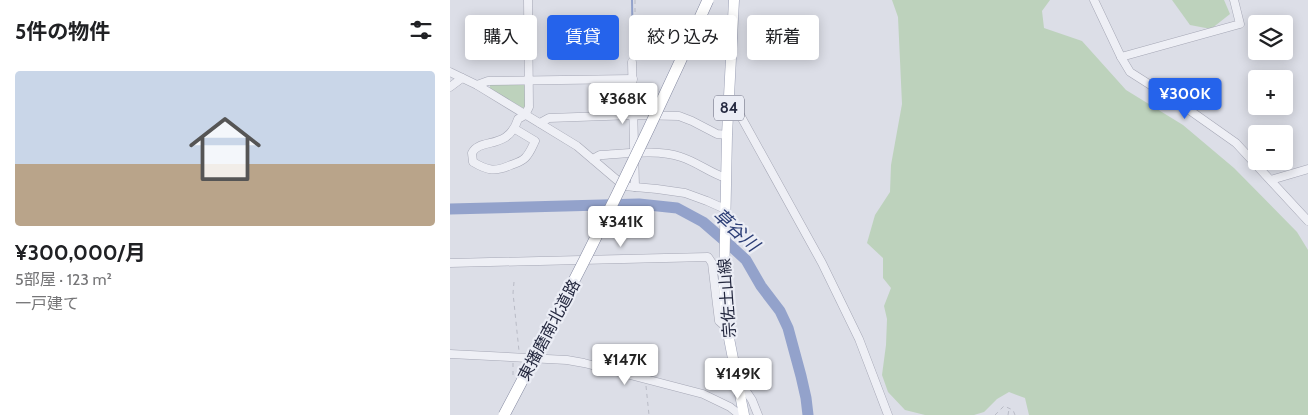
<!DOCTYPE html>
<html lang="ja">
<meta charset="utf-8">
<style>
:root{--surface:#fff;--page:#f6f6f6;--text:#202124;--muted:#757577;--accent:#2563eb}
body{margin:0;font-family:Cabin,"Noto Sans JP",sans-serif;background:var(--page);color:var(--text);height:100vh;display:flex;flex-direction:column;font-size:19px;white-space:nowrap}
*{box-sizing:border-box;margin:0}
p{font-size:16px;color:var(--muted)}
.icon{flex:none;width:28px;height:28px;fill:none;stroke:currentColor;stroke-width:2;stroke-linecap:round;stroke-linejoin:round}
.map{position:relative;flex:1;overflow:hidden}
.panel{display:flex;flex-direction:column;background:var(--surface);width:450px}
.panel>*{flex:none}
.banner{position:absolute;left:15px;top:15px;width:475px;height:45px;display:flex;gap:10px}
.controls{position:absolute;left:798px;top:15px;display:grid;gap:10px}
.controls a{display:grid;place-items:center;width:45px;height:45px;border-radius:5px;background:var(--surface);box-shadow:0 2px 12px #0003;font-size:25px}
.price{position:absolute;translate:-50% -42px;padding:0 11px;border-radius:5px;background:#fff;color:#222;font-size:16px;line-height:32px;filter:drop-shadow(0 1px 2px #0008)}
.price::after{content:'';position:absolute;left:50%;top:30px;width:15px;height:11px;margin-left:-8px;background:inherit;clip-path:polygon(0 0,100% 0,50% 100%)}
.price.selected{background:var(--accent);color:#fff}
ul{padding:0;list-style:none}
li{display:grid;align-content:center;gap:10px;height:265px;padding:0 15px}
li span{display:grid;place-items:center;height:155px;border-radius:5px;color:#555}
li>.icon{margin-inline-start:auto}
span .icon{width:90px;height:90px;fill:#fffc;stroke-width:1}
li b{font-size:21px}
h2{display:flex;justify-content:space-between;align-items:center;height:60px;padding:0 15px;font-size:21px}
.pill{padding:0 18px;border-radius:5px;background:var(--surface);box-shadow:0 2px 12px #0003;font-size:18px;line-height:45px}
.pill.selected{background:var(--accent);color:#fff}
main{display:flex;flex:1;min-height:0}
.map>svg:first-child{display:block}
.green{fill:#bdd2bc}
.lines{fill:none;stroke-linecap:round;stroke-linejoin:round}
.stream{stroke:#93a2cb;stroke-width:2}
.river{stroke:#93a2cb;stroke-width:11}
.minor-casing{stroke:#a5a7b5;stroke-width:9}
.major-casing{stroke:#9a9fb4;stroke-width:11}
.path{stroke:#b9bbc6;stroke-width:1;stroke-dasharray:4 4;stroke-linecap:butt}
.minor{stroke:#eeeff5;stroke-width:8}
.major{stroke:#fff;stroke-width:10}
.highway-bridge-casing{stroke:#82879f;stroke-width:12;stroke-linecap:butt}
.highway-bridge{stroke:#fff;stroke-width:11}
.labels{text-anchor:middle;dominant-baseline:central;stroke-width:4.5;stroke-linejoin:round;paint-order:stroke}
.shield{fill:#ebedf5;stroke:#606376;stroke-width:1}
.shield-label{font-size:15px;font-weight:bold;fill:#24283f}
.street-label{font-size:16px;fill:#24283f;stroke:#ebedf5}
.water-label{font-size:18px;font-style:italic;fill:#2b3d75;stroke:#ebedf5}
</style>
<main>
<section class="panel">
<h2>5件の物件<svg class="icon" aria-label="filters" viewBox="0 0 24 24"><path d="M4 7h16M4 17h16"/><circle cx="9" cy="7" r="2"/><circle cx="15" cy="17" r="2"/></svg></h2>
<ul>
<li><span style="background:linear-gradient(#c9d6e8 60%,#b9a48a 0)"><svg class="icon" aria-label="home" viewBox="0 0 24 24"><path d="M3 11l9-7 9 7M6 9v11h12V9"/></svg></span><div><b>¥300,000/月</b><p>5部屋 · 123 m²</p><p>一戸建て</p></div></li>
</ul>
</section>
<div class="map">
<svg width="858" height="415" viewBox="0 0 858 415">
<rect width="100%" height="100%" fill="#dcdee7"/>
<g class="green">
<path d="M442,0h158l-8,11 2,17 38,13 44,49 57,35 51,43 63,64 11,18v165h-279l-4,-17 -16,-6 -12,7 -13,13 -10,3h-49l-20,-5 -17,-18 -6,-17 4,-30 1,-26 -3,-13 7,-18 -8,-10v-20l-16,-15 8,-28 15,-23 1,-27 11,-61 -4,-87z"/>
<path d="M722,0h52l6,14 -19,15 -21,-4z"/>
<path d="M40,84h33l3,3v20l-3,1 -33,-19z"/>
</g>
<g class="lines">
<path class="stream" d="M182,0l1,59"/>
<path class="river" d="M0,209l189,-5 38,4 26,14 30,26 13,12 15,26 19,25 8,17 13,48 5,22 2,17"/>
<g class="minor-casing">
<g id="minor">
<path d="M644,0l27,57 9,15 55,35 51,36 72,78"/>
<path d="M671,57l119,-33 -6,-24"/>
<path d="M182,62l3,125"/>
<path d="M0,72l27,13 100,61 47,40 33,3 28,4 22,8 18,8"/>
<path d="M27,85l11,-4 145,-2"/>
<path d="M0,87l12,-9"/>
<path d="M279,95l93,168 37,76 29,76"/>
<path d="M90,123l9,-5 85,-3 45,1 13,5 25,13 10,1"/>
<path d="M65,129l20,12c-3,6 -5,12 -10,17 -4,4 -9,5 -14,7 -16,7 -23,6 -38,-3l-1,-9c8,-16 36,-2 46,-34l7,-4 4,-8 -1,-107"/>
<path d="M143,159l7,-4c24,-1 58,-6 81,2 16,5 29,16 45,21"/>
<path d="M821,180l37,-11"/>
<path d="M0,263l258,-6 4,6 7,58 8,7"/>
<path d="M0,354l117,6 17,3 119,31 27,13 10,8"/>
<path d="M290,382l12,18 6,15"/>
</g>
</g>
<g class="major-casing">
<path id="major" d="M284,0l-7,135 -3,151 3,42 17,87"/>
</g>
<g class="path">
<path d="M185,0v57"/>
<path d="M64,282l-1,11 6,58"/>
<path d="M63,363v14"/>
<path d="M196,386l3,29"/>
<path d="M545,415l9,-9 9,4 2,5"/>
<path d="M558,415l1,-6"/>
</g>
<use href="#minor" class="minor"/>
<use href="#major" class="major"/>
<g class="highway-bridge-casing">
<path id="highway-bridge" d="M54,415c73,-136 141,-274 204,-415"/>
</g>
<use href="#highway-bridge" class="highway-bridge"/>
</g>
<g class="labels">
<rect class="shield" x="264" y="95.5" width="30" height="25" rx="4"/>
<g class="shield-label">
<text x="279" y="108">84</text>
</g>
<g class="street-label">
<text transform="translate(277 298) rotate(-94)">宗佐土山線</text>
<text transform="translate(99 330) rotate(-62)">東播磨南北道路</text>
</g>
<g class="water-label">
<text transform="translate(286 230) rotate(42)">草谷川</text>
</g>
</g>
</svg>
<div class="controls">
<a><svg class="icon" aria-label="layers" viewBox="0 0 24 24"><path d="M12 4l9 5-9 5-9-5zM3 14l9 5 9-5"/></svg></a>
<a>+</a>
<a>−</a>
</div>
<b class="price selected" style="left:735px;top:120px">¥300K</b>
<b class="price" style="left:173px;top:125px">¥368K</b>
<b class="price" style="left:171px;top:248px">¥341K</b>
<b class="price" style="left:175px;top:386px">¥147K</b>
<b class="price" style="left:288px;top:400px">¥149K</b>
<div class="banner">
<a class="pill">購入</a>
<a class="pill selected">賃貸</a>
<a class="pill">絞り込み</a>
<a class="pill">新着</a>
</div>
</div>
</main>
